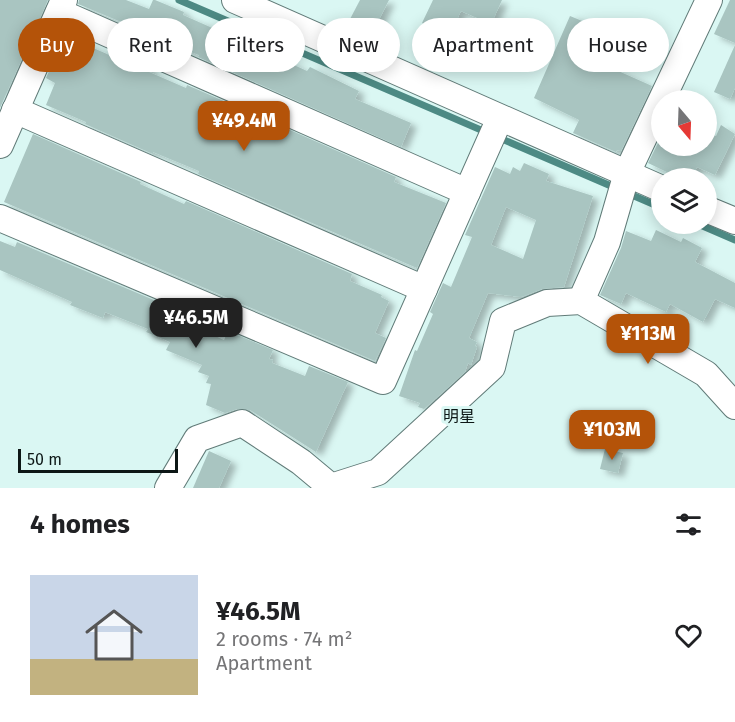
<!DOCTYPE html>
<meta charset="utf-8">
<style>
:root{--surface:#fff;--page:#f2f2f2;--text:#202124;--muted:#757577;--accent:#b45309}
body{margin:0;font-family:"Fira Sans","Noto Sans JP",sans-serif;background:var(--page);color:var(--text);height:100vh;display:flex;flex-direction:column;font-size:22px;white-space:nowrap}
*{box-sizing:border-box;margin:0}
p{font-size:20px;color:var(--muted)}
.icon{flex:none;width:33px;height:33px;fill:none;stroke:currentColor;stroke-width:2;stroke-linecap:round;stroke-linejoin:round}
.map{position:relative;height:488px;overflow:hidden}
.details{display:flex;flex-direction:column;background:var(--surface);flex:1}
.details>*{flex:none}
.hud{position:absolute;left:18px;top:18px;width:699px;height:54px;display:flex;gap:12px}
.needle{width:39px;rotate:161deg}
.controls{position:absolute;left:651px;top:90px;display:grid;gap:12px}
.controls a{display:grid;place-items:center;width:66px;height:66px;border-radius:50%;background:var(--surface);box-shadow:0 3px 15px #0003;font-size:30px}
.scale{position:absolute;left:18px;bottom:15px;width:160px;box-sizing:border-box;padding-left:6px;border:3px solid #0d1716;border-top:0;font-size:16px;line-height:21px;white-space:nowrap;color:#0d1716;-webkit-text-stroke:4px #daf7f3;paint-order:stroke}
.price{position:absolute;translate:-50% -51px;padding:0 14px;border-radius:12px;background:var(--accent);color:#fff;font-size:20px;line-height:39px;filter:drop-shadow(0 2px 3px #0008)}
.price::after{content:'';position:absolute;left:50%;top:36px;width:18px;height:14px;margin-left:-9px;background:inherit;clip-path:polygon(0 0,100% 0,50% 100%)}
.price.active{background:#222;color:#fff}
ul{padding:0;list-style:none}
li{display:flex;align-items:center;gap:18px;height:150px;padding:0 30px}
li span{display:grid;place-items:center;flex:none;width:168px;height:120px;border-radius:0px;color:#555}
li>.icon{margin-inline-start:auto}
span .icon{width:72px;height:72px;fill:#fffc;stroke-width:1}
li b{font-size:26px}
h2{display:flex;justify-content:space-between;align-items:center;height:72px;padding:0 30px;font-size:26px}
.pill{padding:0 21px;border-radius:27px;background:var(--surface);box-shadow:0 3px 15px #0003;font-size:21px;line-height:54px}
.pill.active{background:var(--accent);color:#fff}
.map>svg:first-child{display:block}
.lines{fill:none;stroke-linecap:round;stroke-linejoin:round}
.stream{stroke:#4d8a84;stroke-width:7}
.building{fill:#a9c5c1;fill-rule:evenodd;filter:url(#shadow)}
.minor-casing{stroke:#617b78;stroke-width:28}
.minor{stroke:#fff;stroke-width:26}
.labels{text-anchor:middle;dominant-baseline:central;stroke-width:6;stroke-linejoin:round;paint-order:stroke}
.neighbourhood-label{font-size:16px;fill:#0d1716;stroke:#daf7f3}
</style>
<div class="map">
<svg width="735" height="488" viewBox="0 0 735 488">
<defs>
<filter id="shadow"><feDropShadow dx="6" dy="4" stdDeviation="3" flood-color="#0004"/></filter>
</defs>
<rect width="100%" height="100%" fill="#daf7f3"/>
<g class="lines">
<g class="stream">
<path d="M179,0l483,208"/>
<path d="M698,224l37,16"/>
</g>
</g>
<g class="building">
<path d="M0,0h48l-48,108z"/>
<path d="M79,0h47l23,9 4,-9h2l29,12 -1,3 54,24 12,6 -1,3 36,17 1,-4 22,10 3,-4 49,24 -4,8 56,24 -10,24 -203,-90 1,-2 -38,-14 -31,-14 1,-1 -53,-22z"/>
<path d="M360,0h29l-17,33 -23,-12z"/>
<path d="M433,0h69l-11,24 -30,-13 -21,44 -23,-11 9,-19 -4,-2z"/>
<path d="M730,0h5v43l-21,-9z"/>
<path d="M570,16l22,9 -12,29 72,32 -31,65 -4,-1 -1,2 -43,-19 6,-13 -45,-22z"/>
<path d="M75,40l41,18 2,-4 33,15 -2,3 37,16 1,-3 55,24 -1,2 40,15 115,51 -2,5 52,21 -29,65 -219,-94 1,-3 -46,-19v2l-68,-30 1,-2 -40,-17 9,-22 -9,-5 13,-30 11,4z"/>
<path d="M735,45v43l-5,11 -16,-7z"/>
<path d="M721,125l14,9 -20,41 -18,-8 -5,11h-20l-4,-3 1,-2 -21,-10 14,-28v11h44v-14l10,4z"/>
<path d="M33,134l108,48 -1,2 44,20 2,-3 166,73 -2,7 32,14 -1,2 8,4 -14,32 11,5 -11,23 -371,-159z"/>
<path d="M524,163l25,11 -3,7 47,15 -29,91 -22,2 -21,8 -33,-4 -19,45 8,4 -2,4 2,1 -6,18 -3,-2 -3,9 -41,37 -6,-2 2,-4 -21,-7 16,-46 2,1 16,-37 -3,-2 13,-29 8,4 21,-50 -7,-2 30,-68 15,7 3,-7 7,4zM506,207l30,13 -13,39 -32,-14z"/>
<path d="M656,230l25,12 2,-4 19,10 -7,14 40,21v25l-20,-9 -12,23 -33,-18 -4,8 -40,-19 -5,11 -21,-9 21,-47 5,-17 25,10z"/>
<path d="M0,241l15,6 2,-5 158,67 -3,8 52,23 4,-9 45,19 -4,9 4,1 -1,3 33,13 4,-10 39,16 -32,70 -66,-42 -13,-1 -12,4 -19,-8 5,-21 -5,-1 3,-7 -11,-4 4,-7 -36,-15 4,-8 -24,-10 2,-3 -43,-17 -2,6 -33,-13 2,-3 -72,-32z"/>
<path d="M605,449l18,4 -5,20 -18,-4z"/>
<path d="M209,451l22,10 -12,27h-26z"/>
</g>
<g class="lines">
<g class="minor-casing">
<g id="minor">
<path d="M235,0l427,189"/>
<path d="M59,12l408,180"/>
<path d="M15,110l409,179"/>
<path d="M0,145l64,-145"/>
<path d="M706,209l29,12"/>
<path d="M0,218l383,163 117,-263"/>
<path d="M581,301l26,-59 20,-69 82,-173"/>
<path d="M168,488l29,-49 45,-16 59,39 30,25 47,-15 114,-105 11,-46 44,-18 34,-2 125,73 29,32"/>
</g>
</g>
<use href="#minor" class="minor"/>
</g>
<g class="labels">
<g class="neighbourhood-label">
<text x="459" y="416">明星</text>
</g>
</g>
</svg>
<div class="controls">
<a><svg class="needle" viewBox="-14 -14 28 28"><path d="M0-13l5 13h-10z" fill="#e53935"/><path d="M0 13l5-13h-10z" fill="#757577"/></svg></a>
<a><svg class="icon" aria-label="layers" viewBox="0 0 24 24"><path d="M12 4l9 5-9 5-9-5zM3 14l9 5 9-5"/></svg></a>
</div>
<div class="scale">50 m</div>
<b class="price" style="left:244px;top:152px">¥49.4M</b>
<b class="price active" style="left:196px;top:349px">¥46.5M</b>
<b class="price" style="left:648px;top:365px">¥113M</b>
<b class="price" style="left:612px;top:461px">¥103M</b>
<div class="hud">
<a class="pill active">Buy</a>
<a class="pill">Rent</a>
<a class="pill">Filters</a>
<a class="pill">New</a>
<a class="pill">Apartment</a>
<a class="pill">House</a>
</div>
</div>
<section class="details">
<h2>4 homes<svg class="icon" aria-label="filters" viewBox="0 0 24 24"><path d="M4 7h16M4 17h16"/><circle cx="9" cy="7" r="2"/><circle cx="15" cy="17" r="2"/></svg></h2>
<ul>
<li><span style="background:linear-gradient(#c9d6e8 70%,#c2b280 0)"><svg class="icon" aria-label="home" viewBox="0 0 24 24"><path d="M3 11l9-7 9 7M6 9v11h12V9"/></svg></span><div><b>¥46.5M</b><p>2 rooms · 74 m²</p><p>Apartment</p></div><svg class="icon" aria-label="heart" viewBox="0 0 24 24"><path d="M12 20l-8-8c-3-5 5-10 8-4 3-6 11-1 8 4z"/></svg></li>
</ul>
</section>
